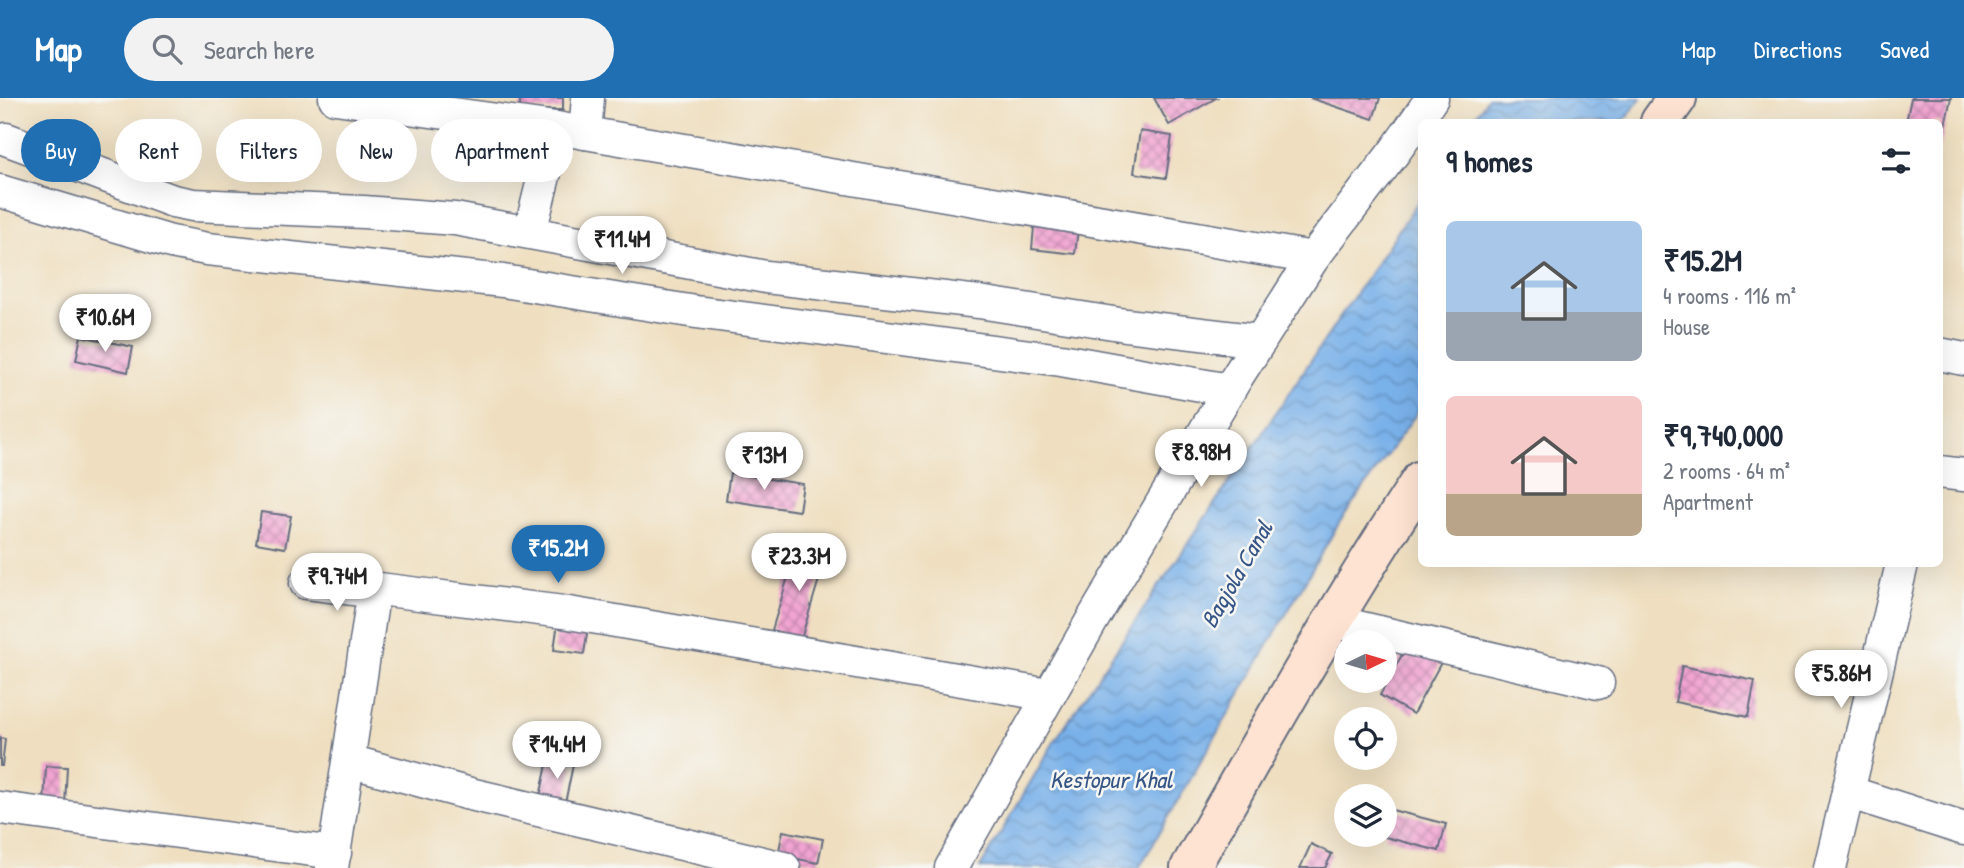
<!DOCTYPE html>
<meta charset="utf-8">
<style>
:root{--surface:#fff;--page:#f2f2f3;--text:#1f2937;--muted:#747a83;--accent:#1f6fb2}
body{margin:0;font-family:"Patrick Hand",sans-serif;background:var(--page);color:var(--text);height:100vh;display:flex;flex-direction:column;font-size:26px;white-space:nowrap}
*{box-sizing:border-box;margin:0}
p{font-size:23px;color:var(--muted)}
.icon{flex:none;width:38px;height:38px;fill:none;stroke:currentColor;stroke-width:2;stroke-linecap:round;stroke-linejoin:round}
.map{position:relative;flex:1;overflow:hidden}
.drawer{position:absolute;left:1418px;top:21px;width:525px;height:448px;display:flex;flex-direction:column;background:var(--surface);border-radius:10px;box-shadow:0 7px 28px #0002}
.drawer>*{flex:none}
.guide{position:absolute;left:21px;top:21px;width:665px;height:63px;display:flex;gap:14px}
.needle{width:46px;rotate:85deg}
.fabs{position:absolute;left:1334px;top:532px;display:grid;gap:14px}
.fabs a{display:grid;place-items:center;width:63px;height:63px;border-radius:50%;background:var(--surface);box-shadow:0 7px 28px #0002;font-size:35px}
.price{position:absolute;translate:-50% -60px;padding:0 16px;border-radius:24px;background:#fff;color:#222;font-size:23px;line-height:46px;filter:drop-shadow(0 2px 4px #0008)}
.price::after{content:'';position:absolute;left:50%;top:42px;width:21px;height:16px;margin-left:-10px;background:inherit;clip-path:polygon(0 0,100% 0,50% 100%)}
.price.selected{background:var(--accent);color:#fff}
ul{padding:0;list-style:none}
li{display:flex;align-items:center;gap:21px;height:175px;padding:0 28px}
li span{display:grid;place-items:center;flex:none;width:196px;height:140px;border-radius:10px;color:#555}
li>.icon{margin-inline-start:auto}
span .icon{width:84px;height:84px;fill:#fffc;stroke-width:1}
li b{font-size:30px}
h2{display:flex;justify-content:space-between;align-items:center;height:84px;padding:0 28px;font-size:30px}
.chip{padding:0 24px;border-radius:32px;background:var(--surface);box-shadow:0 7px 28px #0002;font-size:24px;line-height:63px}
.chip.selected{background:var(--accent);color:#fff}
header{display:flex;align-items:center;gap:42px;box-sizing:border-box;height:98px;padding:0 35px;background:var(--accent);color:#fff}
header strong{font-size:33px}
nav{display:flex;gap:38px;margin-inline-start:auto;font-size:24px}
.search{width:490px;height:63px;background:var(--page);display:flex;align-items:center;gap:18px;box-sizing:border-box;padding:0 24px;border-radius:38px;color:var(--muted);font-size:26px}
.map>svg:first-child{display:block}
.water{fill:url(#water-waves);stroke:#4a70a4;stroke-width:2}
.building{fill:url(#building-cross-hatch)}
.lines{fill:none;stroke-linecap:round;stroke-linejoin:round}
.street-casing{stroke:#656d80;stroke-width:35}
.secondary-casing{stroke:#656d80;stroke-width:42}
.street{stroke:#fff;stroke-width:32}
.secondary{stroke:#fee3d2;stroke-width:38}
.labels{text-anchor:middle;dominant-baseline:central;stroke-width:5;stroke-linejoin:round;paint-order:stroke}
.water-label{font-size:24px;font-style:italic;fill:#375688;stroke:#f6f6f2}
</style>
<header>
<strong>Map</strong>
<div class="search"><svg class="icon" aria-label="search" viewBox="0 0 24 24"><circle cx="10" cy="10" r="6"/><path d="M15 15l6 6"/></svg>Search here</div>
<nav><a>Map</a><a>Directions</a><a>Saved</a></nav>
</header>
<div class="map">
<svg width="1964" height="770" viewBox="0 0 1964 770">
<defs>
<pattern id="water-waves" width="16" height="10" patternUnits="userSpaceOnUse" patternTransform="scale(1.75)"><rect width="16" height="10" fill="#79b1e9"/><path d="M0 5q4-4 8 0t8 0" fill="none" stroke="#6290c0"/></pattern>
<pattern id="building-cross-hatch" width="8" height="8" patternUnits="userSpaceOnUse" patternTransform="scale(1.75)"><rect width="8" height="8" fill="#f2a4d1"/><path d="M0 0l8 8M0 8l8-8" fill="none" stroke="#c386ad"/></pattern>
</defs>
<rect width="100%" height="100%" fill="#f6f6f2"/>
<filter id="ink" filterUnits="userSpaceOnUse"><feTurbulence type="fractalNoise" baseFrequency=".0143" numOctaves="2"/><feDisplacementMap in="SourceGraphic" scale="14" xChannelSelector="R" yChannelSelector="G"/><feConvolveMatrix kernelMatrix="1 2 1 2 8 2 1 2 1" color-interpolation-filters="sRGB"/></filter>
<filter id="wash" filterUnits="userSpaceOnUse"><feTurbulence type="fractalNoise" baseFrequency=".00686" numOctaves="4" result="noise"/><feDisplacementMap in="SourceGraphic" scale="28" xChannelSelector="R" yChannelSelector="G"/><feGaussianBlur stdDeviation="1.57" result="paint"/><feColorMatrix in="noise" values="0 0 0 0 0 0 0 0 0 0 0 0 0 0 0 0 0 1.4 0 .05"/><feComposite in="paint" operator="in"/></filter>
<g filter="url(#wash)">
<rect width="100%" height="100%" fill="#efdfc0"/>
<g class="water">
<path d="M1488,0h153l-18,24h-152z"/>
<path d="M1421,99v210l-82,116 -200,345h-159l74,-126z"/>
</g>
<g id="blocks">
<g class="building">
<rect x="520" y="0" width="43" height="12"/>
<path d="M1154,0h62l-47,27z"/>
<path d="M1310,0h70l-7,21z"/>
<path d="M1911,0h40l-11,51 -1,-27h-33z"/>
<path d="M1140,33l32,5 -6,42 -32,-5z"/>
<path d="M1035,118l44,5 -4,33 -43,-5z"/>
<path d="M81,238l52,11 -5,25 -52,-12z"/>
<path d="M730,375l73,11 -4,27 -73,-11z"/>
<path d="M261,414l30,4 -6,32 -29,-5z"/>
<path d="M797,449l29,9 -25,83 -29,-9z"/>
<path d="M559,517l30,5 -5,34 -30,-4z"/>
<path d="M1410,542l33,19 -30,55 -33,-19z"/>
<path d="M1682,568l73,15 -7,36 -73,-15z"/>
<path d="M0,640l5,1 -3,27h-2z"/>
<path d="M548,662l25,5 -8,38 -25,-6z"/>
<path d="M46,668l21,1 -2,38 -21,-1z"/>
<path d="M1392,712l54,14 -7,27 -54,-14z"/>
<path d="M783,733l40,8 -5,24 -40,-8z"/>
<path d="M1311,746l21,10 -7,14h-25z"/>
</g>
</g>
</g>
<g filter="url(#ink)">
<use href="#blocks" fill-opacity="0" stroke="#656d80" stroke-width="2"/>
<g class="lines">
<g class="street-casing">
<g id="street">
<path d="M335,0l221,30 757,130"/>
<path d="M585,35l3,-35"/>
<path d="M6,41l167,62 20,4 171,7 91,7 311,58 213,25 147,23 134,16"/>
<path d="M0,93l171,51 36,7 296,32 193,31 365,48 168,30"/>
<path d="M530,134l26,-104"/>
<path d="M1939,256l25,5"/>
<path d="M1939,374l25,3"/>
<path d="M306,485l69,9"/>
<path d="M1332,523l266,62"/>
<path d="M349,663l121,33 314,74"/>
<path d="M1848,694l116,37"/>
<path d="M0,710l335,45"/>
<path d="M332,770l41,-272 6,-7 184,23 486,83"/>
<path d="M951,770l140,-246 146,-245 76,-119 82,-107 37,-53"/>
<path d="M1830,770l72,-304"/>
</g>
</g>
<g class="secondary-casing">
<g id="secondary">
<path d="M1660,24l17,-24"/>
<path d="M1190,770c74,-131 148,-262 231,-388"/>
</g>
</g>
<use href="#street" class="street"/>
<use href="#secondary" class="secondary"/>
</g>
</g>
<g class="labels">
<g class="water-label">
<text transform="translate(1236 476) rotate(-60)">Bagjola Canal</text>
<text x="1111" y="681">Kestopur Khal</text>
</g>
</g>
</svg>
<div class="fabs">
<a><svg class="needle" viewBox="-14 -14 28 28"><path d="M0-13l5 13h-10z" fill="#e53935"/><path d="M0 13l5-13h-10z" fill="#747a83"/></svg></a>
<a><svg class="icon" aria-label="locate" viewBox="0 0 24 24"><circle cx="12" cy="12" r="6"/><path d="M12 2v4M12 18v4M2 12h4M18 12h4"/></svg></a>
<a><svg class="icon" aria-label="layers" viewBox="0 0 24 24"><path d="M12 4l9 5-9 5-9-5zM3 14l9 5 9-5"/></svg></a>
</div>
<b class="price" style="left:622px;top:178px">₹11.4M</b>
<b class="price" style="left:105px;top:256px">₹10.6M</b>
<b class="price" style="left:1201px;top:391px">₹8.98M</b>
<b class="price" style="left:764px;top:394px">₹13M</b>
<b class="price selected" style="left:558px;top:487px">₹15.2M</b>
<b class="price" style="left:799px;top:495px">₹23.3M</b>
<b class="price" style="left:337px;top:515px">₹9.74M</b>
<b class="price" style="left:1841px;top:612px">₹5.86M</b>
<b class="price" style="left:557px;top:683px">₹14.4M</b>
<div class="guide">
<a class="chip selected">Buy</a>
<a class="chip">Rent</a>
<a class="chip">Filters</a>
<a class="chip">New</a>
<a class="chip">Apartment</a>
</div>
<section class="drawer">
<h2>9 homes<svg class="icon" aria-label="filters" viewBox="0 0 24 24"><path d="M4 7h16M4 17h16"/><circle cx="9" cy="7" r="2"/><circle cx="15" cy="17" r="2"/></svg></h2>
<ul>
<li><span style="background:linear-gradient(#a9c7e8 65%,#9aa5b1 0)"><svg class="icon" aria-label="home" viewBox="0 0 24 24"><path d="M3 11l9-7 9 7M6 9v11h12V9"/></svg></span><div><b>₹15.2M</b><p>4 rooms · 116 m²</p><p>House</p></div></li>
<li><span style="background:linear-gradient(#f6c9c9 70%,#b9a48a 0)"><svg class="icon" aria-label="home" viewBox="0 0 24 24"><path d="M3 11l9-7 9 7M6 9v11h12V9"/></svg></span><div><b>₹9,740,000</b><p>2 rooms · 64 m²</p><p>Apartment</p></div></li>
</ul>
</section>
</div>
